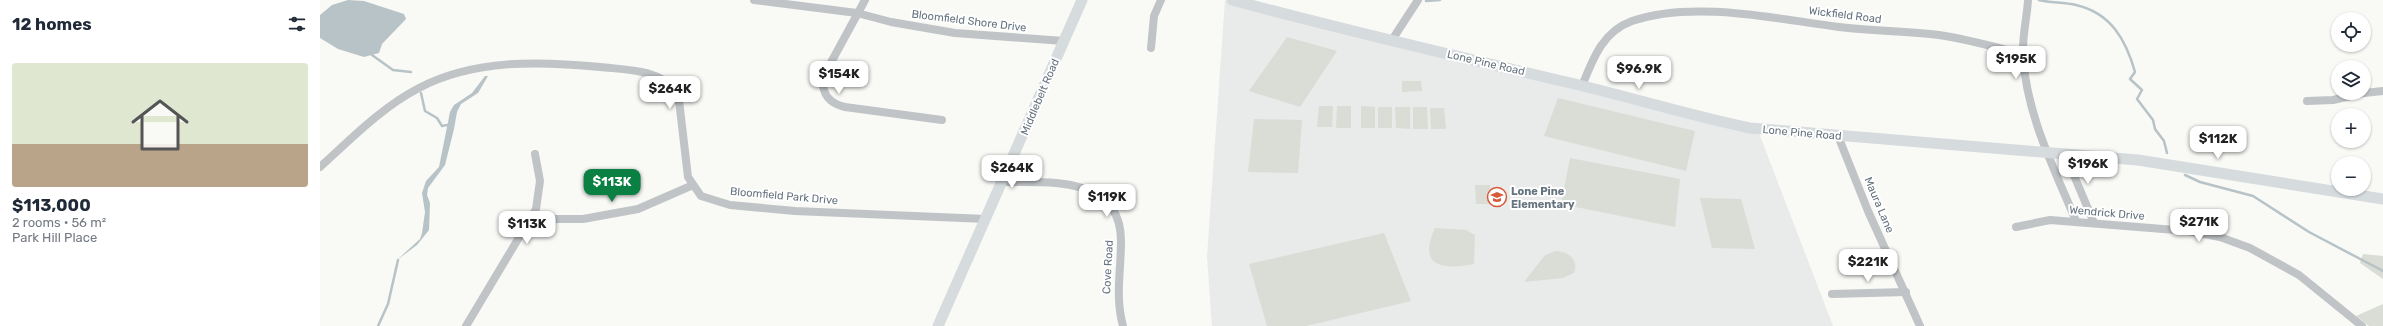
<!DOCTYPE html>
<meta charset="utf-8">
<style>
:root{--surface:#fff;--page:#f6f6f7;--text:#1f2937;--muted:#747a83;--line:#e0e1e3;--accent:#0b8043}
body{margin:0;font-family:Rubik,sans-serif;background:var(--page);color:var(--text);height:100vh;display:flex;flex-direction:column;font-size:15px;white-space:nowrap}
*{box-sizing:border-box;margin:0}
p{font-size:13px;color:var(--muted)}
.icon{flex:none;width:22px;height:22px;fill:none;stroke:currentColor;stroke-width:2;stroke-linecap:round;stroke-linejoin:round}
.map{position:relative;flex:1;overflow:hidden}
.sheet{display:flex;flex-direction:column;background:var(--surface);width:320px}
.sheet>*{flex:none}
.controls{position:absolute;left:2011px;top:12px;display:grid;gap:8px}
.controls a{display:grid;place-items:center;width:40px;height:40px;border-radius:50%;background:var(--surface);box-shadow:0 1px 3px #0004;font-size:20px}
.price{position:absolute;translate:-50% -34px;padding:0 9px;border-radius:8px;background:#fff;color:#222;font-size:13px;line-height:26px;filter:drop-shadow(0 1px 2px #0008)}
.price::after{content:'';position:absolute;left:50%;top:24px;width:12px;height:9px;margin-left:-6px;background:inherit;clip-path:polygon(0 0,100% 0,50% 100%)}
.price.active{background:var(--accent);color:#fff}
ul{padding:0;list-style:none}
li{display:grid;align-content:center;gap:8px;height:212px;padding:0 12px}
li+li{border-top:1px solid var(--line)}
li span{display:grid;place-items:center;height:124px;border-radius:4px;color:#555}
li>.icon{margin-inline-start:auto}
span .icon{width:72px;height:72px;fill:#fffc;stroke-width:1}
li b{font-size:17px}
h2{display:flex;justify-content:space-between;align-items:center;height:48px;padding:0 12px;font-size:17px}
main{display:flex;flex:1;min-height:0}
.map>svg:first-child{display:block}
.built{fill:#e9eaea}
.green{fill:#d9ddd6}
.water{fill:#b7c3c6}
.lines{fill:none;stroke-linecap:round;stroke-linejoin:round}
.stream{stroke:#b7c3c6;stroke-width:2.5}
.street{stroke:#c0c4c7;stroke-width:8}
.secondary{stroke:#d6dbde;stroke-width:11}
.labels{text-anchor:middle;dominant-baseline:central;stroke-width:4;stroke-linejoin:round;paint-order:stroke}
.street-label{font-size:11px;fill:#66747f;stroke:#fff}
.poi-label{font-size:11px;font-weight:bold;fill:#66747f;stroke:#fff;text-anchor:start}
</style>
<main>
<section class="sheet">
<h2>12 homes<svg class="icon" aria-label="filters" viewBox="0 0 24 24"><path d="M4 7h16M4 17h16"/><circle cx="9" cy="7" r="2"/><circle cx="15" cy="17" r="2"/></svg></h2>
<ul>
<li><span style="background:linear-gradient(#dfe7d0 65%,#b9a48a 0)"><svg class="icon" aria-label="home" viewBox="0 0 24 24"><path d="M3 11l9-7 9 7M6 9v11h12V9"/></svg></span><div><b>$113,000</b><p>2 rooms · 56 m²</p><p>Park Hill Place</p></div></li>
</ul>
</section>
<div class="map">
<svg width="2063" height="326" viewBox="0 0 2063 326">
<rect width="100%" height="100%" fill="#f9f9f6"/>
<path class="built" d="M905,0h13l519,128 76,198h-621l-5,-69z"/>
<g class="green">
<path d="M967,37l50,14 -37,56 -51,-16z"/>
<path d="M1082,81h19l1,10 -20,1z"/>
<path d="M1238,98l137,33 -9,40 -142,-35z"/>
<path d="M999,106h14l-1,21h-15z"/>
<path d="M1017,106h14v22h-15z"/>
<path d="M1041,106l14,1v21h-14z"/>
<rect x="1058" y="107" width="14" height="21"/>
<path d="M1075,107h15v22l-14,-1z"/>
<path d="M1093,107h14l1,22h-15z"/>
<path d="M1110,108h14l2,21h-15z"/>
<path d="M934,119l48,1 -4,53 -50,-1z"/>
<path d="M1250,158l110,21 -5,48 -114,-23z"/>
<path d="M1155,185h15l1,6h10l1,13h-26z"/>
<path d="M1380,198l41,1 14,50 -43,-1z"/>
<path d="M1115,228l31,2 9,5 -1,29c-31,6 -57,3 -39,-36z"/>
<path d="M1064,233l27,68 -105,25h-39l-18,-62z"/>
<path d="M1236,251c13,1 23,9 18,22l-11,5 -39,4 21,-27z"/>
<path d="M2043,254l20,2v23l-23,-16z"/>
<path d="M2063,304v22h-14l-13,-10z"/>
</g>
<g class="water">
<path d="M28,0l16,1 40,13 2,5 -24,25 -3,9 -15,4 -26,-8 -18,-11v-23l12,-10z"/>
<path d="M165,76h3l-10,17 -17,11 -4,8 -3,17 -9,36 -17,23 -1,7 3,8 -1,27 -12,15 -20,15 23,-21 2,-6 3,-21 -3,-19 4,-12 13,-14 11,-55 4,-7 18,-12z"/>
</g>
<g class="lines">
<g class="stream">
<path d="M1719,0c12,3 25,2 37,5 35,8 50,35 59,67l-5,7 12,11 -5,9 16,21 2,9 9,12 3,12"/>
<path d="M1106,1l14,-1"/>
<path d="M52,55l21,15 18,2"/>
<path d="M101,93l4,18 12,7 5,8 5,-1"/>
<path d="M1865,175l15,7 53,14 56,36 74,39"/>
<path d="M58,326l10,-22 10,-44"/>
</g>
<g class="street">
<path d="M434,0l103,13 34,9 64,11 109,8"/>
<path d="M545,0l-43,79c1,16 7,24 23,28l97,13"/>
<path d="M1708,0c-1,18 -6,37 -5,55 3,59 31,113 53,166"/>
<path d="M1072,40l26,-40"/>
<path d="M831,48l3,-32 7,-16"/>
<path d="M1262,86c11,-27 20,-54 50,-65 62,-21 144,-2 207,6 33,4 67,4 100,8 28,4 56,12 83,19"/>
<path d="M2044,93l19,-2"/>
<path d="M1987,101l26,-1 30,-7"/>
<path d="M1518,136l30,75 52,115"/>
<path d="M1745,154l29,69"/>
<path d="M0,167c31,-28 62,-60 99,-79 55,-29 121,-27 181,-21 28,3 58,2 78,25l10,85 13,19 29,9 65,6 191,8"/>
<path d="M683,182c47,0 118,-6 118,59 0,30 -6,56 2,85"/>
<path d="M210,219h53l55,-10 55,-24"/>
<path d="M1696,227l34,-7 138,11 32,6 30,11 49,27 63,51"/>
<path d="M1512,294l74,-2"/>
<path d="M146,326l70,-117 4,-28 -5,-27"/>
</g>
<g class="secondary">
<path d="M912,0c115,31 231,58 347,85 58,14 113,31 171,43l388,32 245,39"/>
<path d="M618,326l144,-326"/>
</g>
</g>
<defs>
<g id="school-ring" transform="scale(1)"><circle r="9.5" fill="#fff" stroke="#d65b39" stroke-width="1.5"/><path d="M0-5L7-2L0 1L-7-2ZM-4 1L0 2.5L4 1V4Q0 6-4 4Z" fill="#d65b39"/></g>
</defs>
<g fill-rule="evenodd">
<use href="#school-ring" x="1177" y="197"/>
</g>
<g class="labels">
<g class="street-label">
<text transform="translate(1525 15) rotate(7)">Wickfield Road</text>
<text transform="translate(649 21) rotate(7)">Bloomfield Shore Drive</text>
<text transform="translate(1166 63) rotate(13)">Lone Pine Road</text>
<text transform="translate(720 97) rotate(-67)">Middlebelt Road</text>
<text transform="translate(1482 133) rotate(5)">Lone Pine Road</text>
<text transform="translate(464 196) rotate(5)">Bloomfield Park Drive</text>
<text transform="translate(1559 205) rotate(67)">Maura Lane</text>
<text transform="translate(1787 213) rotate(5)">Wendrick Drive</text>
<text transform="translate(788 267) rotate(-87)">Cove Road</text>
</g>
<g class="poi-label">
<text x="1191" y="191">Lone Pine<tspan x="1191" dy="13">Elementary</tspan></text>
</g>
</g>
</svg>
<div class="controls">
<a><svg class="icon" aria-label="locate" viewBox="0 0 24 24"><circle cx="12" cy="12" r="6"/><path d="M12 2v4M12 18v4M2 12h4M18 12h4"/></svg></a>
<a><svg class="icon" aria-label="layers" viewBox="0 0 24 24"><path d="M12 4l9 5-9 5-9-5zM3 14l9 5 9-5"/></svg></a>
<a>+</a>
<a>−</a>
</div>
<b class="price" style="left:1696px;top:80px">$195K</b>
<b class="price" style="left:1319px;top:90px">$96.9K</b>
<b class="price" style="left:519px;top:95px">$154K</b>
<b class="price" style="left:350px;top:110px">$264K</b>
<b class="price" style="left:1898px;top:160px">$112K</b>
<b class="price" style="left:1768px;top:185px">$196K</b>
<b class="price" style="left:692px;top:189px">$264K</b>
<b class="price active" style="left:292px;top:203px">$113K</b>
<b class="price" style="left:787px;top:218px">$119K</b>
<b class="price" style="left:1879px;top:243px">$271K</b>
<b class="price" style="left:207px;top:245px">$113K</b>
<b class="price" style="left:1548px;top:283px">$221K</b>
</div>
</main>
